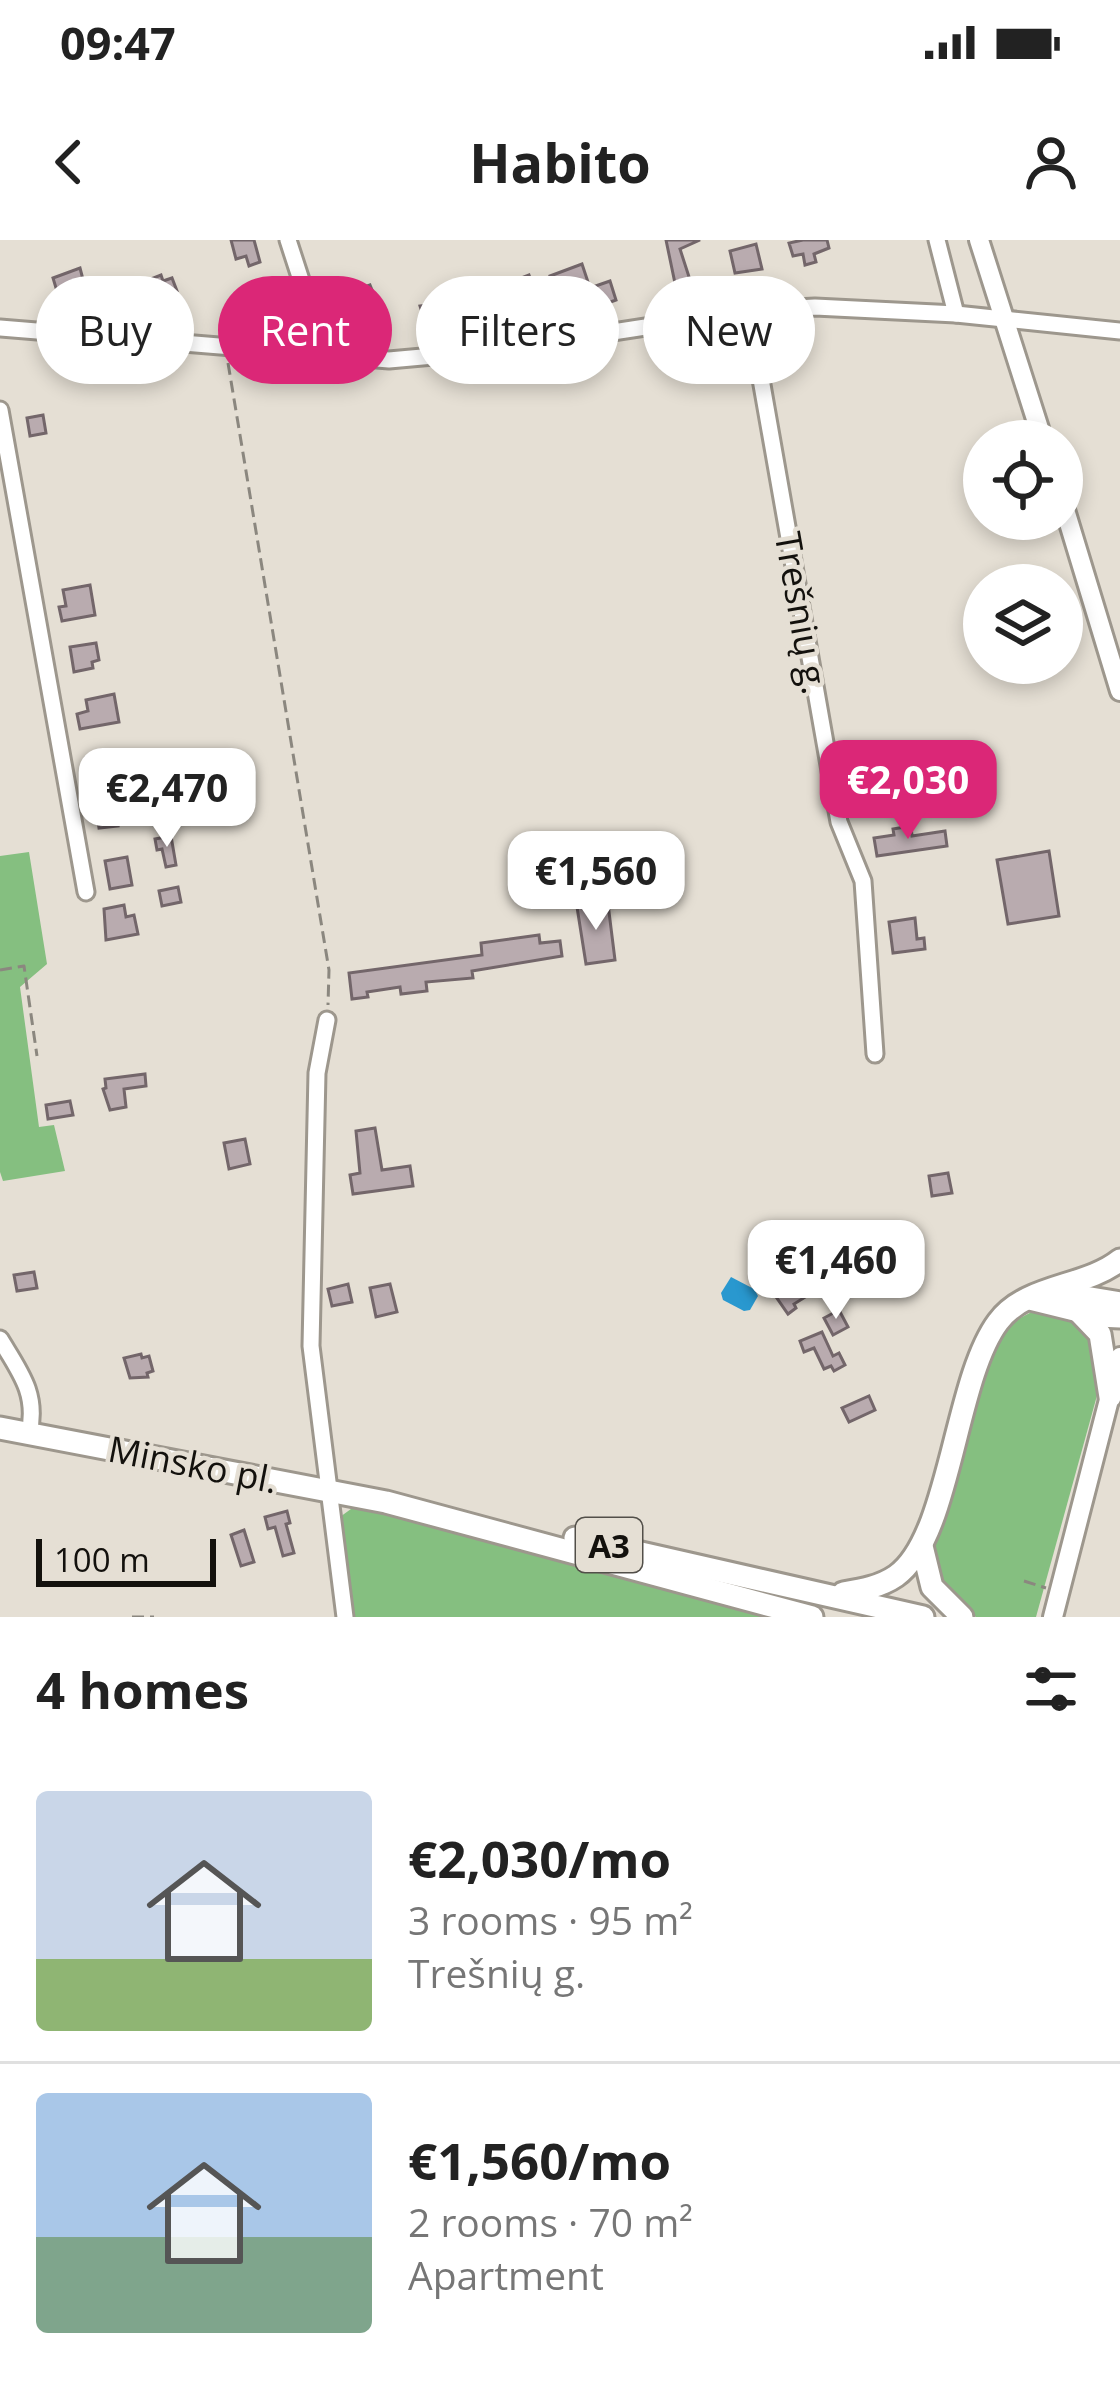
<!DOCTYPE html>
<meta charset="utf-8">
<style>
:root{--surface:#fff;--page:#f6f6f6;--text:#222;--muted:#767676;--line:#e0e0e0;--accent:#db2777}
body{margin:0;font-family:"Open Sans",sans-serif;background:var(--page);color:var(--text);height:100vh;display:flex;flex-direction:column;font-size:45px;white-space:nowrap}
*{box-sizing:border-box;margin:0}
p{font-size:39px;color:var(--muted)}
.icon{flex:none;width:66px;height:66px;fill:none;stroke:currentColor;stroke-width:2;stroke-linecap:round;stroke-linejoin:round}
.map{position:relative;height:1377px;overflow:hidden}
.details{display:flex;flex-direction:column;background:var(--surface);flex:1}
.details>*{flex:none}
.hud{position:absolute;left:36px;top:36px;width:1050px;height:108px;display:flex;gap:24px}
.buttons{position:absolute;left:963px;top:180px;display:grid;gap:24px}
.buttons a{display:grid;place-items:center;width:120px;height:120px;border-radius:50%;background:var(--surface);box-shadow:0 6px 18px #0003;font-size:60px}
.scale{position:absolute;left:36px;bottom:30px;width:180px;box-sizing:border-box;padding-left:12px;border:6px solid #13110d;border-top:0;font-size:33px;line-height:42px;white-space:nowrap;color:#13110d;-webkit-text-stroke:9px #e5dfd4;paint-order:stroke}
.price{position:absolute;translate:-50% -102px;padding:0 27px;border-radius:24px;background:#fff;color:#222;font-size:39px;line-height:78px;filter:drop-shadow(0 3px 6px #0008)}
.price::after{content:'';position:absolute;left:50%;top:72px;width:36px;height:27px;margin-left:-18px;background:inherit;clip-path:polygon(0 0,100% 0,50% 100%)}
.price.selected{background:var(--accent);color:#fff}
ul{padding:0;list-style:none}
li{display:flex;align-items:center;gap:36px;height:300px;padding:0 36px}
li+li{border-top:3px solid var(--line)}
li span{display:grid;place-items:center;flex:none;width:336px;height:240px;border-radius:12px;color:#555}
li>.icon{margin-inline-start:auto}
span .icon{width:144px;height:144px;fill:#fffc;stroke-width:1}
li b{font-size:51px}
h2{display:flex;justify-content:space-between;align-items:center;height:144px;padding:0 36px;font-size:51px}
.tag{padding:0 42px;border-radius:54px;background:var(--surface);box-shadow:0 6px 18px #0003;font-size:42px;line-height:108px}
.tag.selected{background:var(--accent);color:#fff}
.status{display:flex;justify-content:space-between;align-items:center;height:84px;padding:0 60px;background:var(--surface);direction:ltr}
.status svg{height:33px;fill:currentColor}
header{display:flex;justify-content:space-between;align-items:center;height:156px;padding:0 36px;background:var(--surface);font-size:54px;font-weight:700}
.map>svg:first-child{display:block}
.green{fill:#85bf80}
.water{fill:#2998cf}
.building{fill:#b9abaf;stroke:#73666a;stroke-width:3}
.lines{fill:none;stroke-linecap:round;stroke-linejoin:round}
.minor-casing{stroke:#9d978d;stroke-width:21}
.major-casing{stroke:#9d978d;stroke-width:24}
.highway-casing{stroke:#9d978d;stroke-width:27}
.path{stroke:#8b877f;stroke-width:3;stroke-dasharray:12 6;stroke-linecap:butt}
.minor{stroke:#fff;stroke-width:15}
.major{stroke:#fff;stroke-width:18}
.highway{stroke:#fff;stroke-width:21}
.labels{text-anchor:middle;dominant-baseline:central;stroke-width:9;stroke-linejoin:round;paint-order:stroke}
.shield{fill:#e5dfd4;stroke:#524f49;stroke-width:3}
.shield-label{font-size:33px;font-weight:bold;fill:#13110d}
.street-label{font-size:36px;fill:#13110d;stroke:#e5dfd4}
</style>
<div class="status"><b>09:47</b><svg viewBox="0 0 49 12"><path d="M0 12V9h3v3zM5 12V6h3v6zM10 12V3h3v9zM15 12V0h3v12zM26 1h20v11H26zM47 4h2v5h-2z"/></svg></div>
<header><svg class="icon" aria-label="back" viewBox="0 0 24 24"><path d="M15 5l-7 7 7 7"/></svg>Habito<svg class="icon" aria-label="person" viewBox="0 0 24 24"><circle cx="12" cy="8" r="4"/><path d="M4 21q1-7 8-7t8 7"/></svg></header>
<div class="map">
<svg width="1120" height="1377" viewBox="0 0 1120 1377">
<rect width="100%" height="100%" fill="#e5dfd4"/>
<g class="green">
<path d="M29,612l18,112 -27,23 19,140 15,-2 11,46 -62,10 -3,-9v-316z"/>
<path d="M1041,1067l36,10 17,15 7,49 -65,236h-60l-34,-25 -10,-45 57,-188 20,-35z"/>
<path d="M355,1266l412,111h-419l-8,-100z"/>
</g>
<path class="water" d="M731,1037l23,12 4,7 -8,14 -6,1 -21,-11 -2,-7z"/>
<g class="building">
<path d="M231,0h23l6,22 -11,4 -3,-10 -10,3z"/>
<path d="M666,0h34l-20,9 11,34 -15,5z"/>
<path d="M803,0h24l2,8 -15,6 2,8 -11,3 -2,-11 -10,2 -4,-13z"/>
<path d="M756,4l6,25 -27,4 -5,-22z"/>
<path d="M582,24l7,21 -32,12 -7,-21z"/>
<path d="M80,28l6,23 -27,7 -6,-20z"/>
<path d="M161,35l2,6 9,-3 5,13 -9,4 2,5 -18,7 -9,-25z"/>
<path d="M529,35l8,21 -21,7 -8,-20z"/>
<path d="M610,41l6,19 -22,8 -7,-19z"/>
<path d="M370,45l7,17 -18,10 3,7 -15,6 -6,-14 7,-3 -5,-13z"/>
<path d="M275,48l6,16 -28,15 -7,-20z"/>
<path d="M488,53l7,20 -27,9 -2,-7 -40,10 -6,-19 29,-4 2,8z"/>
<path d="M43,175l3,18 -16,3 -3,-18z"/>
<path d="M90,345l5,30 -33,6 -3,-14 7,-1 -3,-16z"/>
<path d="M96,403l3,17 -7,2 1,6 -19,4 -4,-25z"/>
<path d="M114,454l5,28 -39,7 -3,-15 11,-3 -2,-11z"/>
<path d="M106,514l5,24 -20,4 -5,-24z"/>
<path d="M928,520l2,16 -25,5 -3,-20z"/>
<path d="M114,565l4,21 -19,2 -3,-20z"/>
<path d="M911,586l1,10 33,-5 2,15 -70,10 -3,-18 20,-3 -1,-6z"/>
<path d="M171,596l5,29 -10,2 -4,-18 -5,1 -2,-11z"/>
<path d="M1049,611l10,65 -51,8 -11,-64z"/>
<path d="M127,617l5,28 -22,4 -5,-28z"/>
<path d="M178,647l3,15 -19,4 -3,-15z"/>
<path d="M608,664l7,56 -29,4 -9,-57z"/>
<path d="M124,665l2,12 8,-2 4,19 -32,6 -2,-31z"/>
<path d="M915,678l2,21 7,-1 1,11 -32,4 -4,-31z"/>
<path d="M539,695l1,8 20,-2 2,15 -90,15 1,7 -47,4 1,9 -26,3 -1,-7 -33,5 1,5 -16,2 -3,-26 133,-18 -1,-12z"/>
<path d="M145,834l1,12 -22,3 2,18 -16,3 -7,-21 3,-1 -1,-9z"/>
<path d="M70,861l3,14 -25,4 -2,-14z"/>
<path d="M375,888l7,42 28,-4 3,20 -60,8 -3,-19 10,-2 -4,-42z"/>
<path d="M245,899l5,25 -21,5 -5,-26z"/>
<path d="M948,933l4,20 -20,3 -3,-20z"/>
<path d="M34,1032l3,16 -20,3 -3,-16z"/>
<path d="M348,1044l4,18 -20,4 -4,-17z"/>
<path d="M390,1044l7,28 -21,5 -6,-29z"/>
<path d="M780,1045l8,11 17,-11 5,9 -16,10 2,4 -8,6 -16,-23z"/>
<path d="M839,1070l9,17 -15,8 -9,-17z"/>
<path d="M822,1092l11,24 6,-3 6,12 -11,6 -3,-5 -7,3 -10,-21 -10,4 -4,-11z"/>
<path d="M141,1114l1,4 7,-2 4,15 -6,2 1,4 -18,1 -6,-20z"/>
<path d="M869,1156l6,14 -26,12 -7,-14z"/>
<path d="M287,1271l3,12 -4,1 8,29 -11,3 -8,-29 -7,2 -3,-12z"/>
<path d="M244,1290l10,32 -13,4 -10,-31z"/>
</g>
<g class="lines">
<g class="minor-casing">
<g id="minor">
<path d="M288,0l38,117"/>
<path d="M937,0l19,74"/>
<path d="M749,71l90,511 24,59 12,173"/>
<path d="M0,88l389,32 100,-9 267,-41 59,-3 141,7 164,17"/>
<path d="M0,170l86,482"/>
<path d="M327,780l-10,53 -6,273 34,271"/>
<path d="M0,1099c20,33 38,55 29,94"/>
</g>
</g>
<g class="major-casing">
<g id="major">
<path d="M979,0l64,201"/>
<path d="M1062,260l58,191"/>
<path d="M1053,1377l67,-260"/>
</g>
</g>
<g class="highway-casing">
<g id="highway">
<path d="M1061,1053l59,10"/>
<path d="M1030,1059l69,17 21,1"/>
<path d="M1078,1071l22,23 10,63"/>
<path d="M0,1188l386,74 426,115"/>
<path d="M575,1298l348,79"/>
<path d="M922,1306l10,41 30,30"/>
<path d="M843,1353c18,-3 37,-6 53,-17 55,-39 58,-195 102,-254 28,-38 87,-34 122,-62"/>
</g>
</g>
<g class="path">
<path d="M228,123l101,607 -1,35"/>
<path d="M0,730l24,-4 13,90"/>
<path d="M1024,1341l22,7"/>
<path d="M132,1377h22"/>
</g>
<use href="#minor" class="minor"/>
<use href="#major" class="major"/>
<use href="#highway" class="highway"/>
</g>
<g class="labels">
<rect class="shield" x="576" y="1278" width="66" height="54" rx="9"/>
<g class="shield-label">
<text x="609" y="1305">A3</text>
</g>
<g class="street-label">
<text transform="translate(802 373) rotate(80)">Trešnių g.</text>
<text transform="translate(193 1224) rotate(11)">Minsko pl.</text>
</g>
</g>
</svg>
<div class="buttons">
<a><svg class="icon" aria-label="locate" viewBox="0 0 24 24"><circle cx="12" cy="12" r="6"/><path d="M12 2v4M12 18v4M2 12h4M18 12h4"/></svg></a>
<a><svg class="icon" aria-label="layers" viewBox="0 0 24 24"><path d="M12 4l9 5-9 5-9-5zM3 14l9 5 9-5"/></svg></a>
</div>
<div class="scale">100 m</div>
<b class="price selected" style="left:908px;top:602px">€2,030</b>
<b class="price" style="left:167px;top:610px">€2,470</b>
<b class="price" style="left:596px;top:693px">€1,560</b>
<b class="price" style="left:836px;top:1082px">€1,460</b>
<div class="hud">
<a class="tag">Buy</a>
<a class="tag selected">Rent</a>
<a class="tag">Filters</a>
<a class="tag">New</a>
</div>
</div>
<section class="details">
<h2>4 homes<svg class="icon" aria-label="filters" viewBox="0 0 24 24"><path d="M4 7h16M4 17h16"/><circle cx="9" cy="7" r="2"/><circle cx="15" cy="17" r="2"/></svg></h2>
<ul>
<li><span style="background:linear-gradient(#c9d6e8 70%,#8fb573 0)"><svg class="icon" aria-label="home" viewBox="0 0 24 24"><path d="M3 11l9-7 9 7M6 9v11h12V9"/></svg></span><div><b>€2,030/mo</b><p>3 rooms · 95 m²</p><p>Trešnių g.</p></div></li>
<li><span style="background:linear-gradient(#a9c7e8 60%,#7fa58c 0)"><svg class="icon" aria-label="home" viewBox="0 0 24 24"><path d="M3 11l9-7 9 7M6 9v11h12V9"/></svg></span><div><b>€1,560/mo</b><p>2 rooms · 70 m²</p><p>Apartment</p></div></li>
</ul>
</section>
